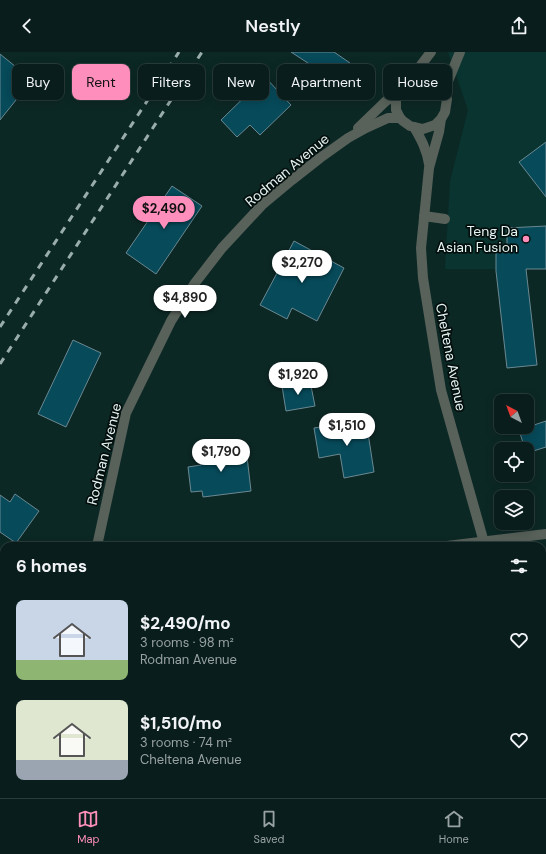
<!DOCTYPE html>
<meta charset="utf-8">
<style>
:root{--surface:#091e1c;--page:#172b29;--text:#f1f3f6;--muted:#99a2a3;--line:#293c3b;--accent:#fe8ebb}
body{margin:0;font-family:"DM Sans",sans-serif;background:var(--page);color:var(--text);height:100vh;display:flex;flex-direction:column;font-size:15px;white-space:nowrap}
*{box-sizing:border-box;margin:0}
p{font-size:13px;color:var(--muted)}
.icon{flex:none;width:22px;height:22px;fill:none;stroke:currentColor;stroke-width:2;stroke-linecap:round;stroke-linejoin:round}
.map{position:relative;flex:1;overflow:hidden}
.details{position:absolute;left:0px;top:490px;width:546px;height:256px;display:flex;flex-direction:column;background:var(--surface);border-radius:12px 12px 0 0;box-shadow:0 2px 10px #0003,0 0 0 1px var(--line)}
.details>*{flex:none}
.top-card{position:absolute;left:12px;top:12px;width:522px;height:36px;display:flex;gap:8px}
.needle{width:26px;rotate:319deg}
.fabs{position:absolute;left:494px;top:342px;display:grid;gap:8px}
.fabs a{display:grid;place-items:center;width:40px;height:40px;border-radius:8px;background:var(--surface);box-shadow:0 2px 10px #0003,0 0 0 1px var(--line);font-size:20px}
.price{position:absolute;translate:-50% -34px;padding:0 9px;border-radius:14px;background:#fff;color:#222;font-size:13px;line-height:26px;filter:drop-shadow(0 1px 2px #0008)}
.price::after{content:'';position:absolute;left:50%;top:24px;width:12px;height:9px;margin-left:-6px;background:inherit;clip-path:polygon(0 0,100% 0,50% 100%)}
.price.selected{background:var(--accent);color:#111}
ul{padding:0;list-style:none}
li{display:flex;align-items:center;gap:12px;height:100px;padding:0 16px}
li span{display:grid;place-items:center;flex:none;width:112px;height:80px;border-radius:8px;color:#555}
li>.icon{margin-inline-start:auto}
span .icon{width:48px;height:48px;fill:#fffc;stroke-width:1}
li b{font-size:17px}
h2{display:flex;justify-content:space-between;align-items:center;height:48px;padding:0 16px;font-size:17px}
.pill{padding:0 14px;border-radius:8px;background:var(--surface);box-shadow:0 2px 10px #0003,0 0 0 1px var(--line);font-size:14px;line-height:36px}
.pill.selected{background:var(--accent);color:#111}
header{display:flex;justify-content:space-between;align-items:center;height:52px;padding:0 16px;background:var(--surface);font-size:18px;font-weight:600}
.tab-bar{display:flex;justify-content:space-around;align-items:center;height:56px;border-top:1px solid var(--line);background:var(--surface);font-size:11px;color:var(--muted)}
.tab-bar a{display:grid;justify-items:center;gap:2px}
.tab-bar .selected{color:var(--accent)}
.map>svg:first-child{display:block}
.built{fill:#0a3430}
.building{fill:#074a5a;stroke:#6b8891}
.lines{fill:none;stroke-linecap:round;stroke-linejoin:round}
.lane{stroke:#58615a;stroke-width:10}
.street{stroke:#58615a;stroke-width:10}
.rail{stroke:#99adab;stroke-width:3;stroke-dasharray:7 7;stroke-linecap:butt}
.poi-dot{fill:#fe8ebb;stroke:#040f0d;stroke-width:1.5}
.labels{text-anchor:middle;dominant-baseline:central;stroke-width:3.5;stroke-linejoin:round;paint-order:stroke}
.street-label{font-size:14px;fill:#e4f4f2;stroke:#040f0d}
.poi-label{font-size:14px;fill:#e4f4f2;stroke:#040f0d;text-anchor:end}
</style>
<header><svg class="icon" aria-label="back" viewBox="0 0 24 24"><path d="M15 5l-7 7 7 7"/></svg>Nestly<svg class="icon" aria-label="share" viewBox="0 0 24 24"><path d="M12 15V3M7 8l5-5 5 5M5 13v7h14v-7"/></svg></header>
<div class="map">
<svg width="546" height="746" viewBox="0 0 546 746">
<rect width="100%" height="100%" fill="#0c2825"/>
<path class="built" d="M448,0h98v217h-101l5,-88 18,-71z"/>
<g class="building">
<path d="M291,0h43l16,11 -13,19z"/>
<path d="M0,2l32,26 -32,40z"/>
<path d="M265,25l26,28 -31,30 -10,-10 -13,12 -16,-17z"/>
<path d="M546,90v55l-27,-35z"/>
<path d="M172,134l30,20 -46,68 -30,-21z"/>
<path d="M546,174v43h-20l11,96 -30,3 -11,-97v-20l11,-1v-22z"/>
<path d="M294,189l50,27 -27,53 -25,-13 -5,11 -27,-14z"/>
<path d="M73,288l28,13 -35,74 -28,-13z"/>
<path d="M310,329l5,25 -29,5 -4,-25z"/>
<path d="M366,368l8,52 -30,6 -4,-24 -21,4 -5,-30z"/>
<path d="M546,369v26l-19,6v-4h-2l-6,-19z"/>
<path d="M246,396l5,43 -48,6 -1,-6 -11,1 -3,-25 13,-2 -1,-11z"/>
<path d="M15,442l24,17 -23,32 -16,-11v-37l10,7z"/>
</g>
<g class="lines">
<path class="lane" d="M424,164l21,3"/>
<g class="street">
<path d="M415,26l6,-13 10,-13"/>
<path d="M444,39l16,-39"/>
<path d="M441,67l-6,6 -12,4 -13,-3 -7,-5 -3,-3 -4,-8v-9l1,-7 6,-9 8,-6 8,-2 9,1 6,3 7,5 4,7 2,6 -2,13 -4,7 -2,13 -10,36 -8,80 2,30 18,112 44,156"/>
<path d="M414,75c7,12 13,23 15,37"/>
<path d="M358,76l28,-27 11,-7"/>
<path d="M97,494l29,-133 45,-92 24,-38 27,-35 40,-43 30,-25 28,-22 28,-20 18,-10 22,-10h12"/>
<path d="M447,494l99,-12"/>
<path d="M0,554h4"/>
<path d="M0,686l4,-6"/>
<path d="M542,719l4,21"/>
<path d="M152,742l1,4"/>
</g>
<g class="rail">
<path d="M0,275l179,-275"/>
<path d="M0,312l202,-312"/>
</g>
</g>
<circle class="poi-dot" cx="526" cy="187" r="4"/>
<g class="labels">
<g class="street-label">
<text transform="translate(287 118) rotate(-40)">Rodman Avenue</text>
<text transform="translate(451 305) rotate(79)">Cheltena Avenue</text>
<text transform="translate(104 402) rotate(-76)">Rodman Avenue</text>
</g>
<g class="poi-label">
<text x="518" y="179">Teng Da<tspan x="518" dy="16">Asian Fusion</tspan></text>
</g>
</g>
</svg>
<div class="fabs">
<a><svg class="needle" viewBox="-14 -14 28 28"><path d="M0-13l5 13h-10z" fill="#e53935"/><path d="M0 13l5-13h-10z" fill="#99a2a3"/></svg></a>
<a><svg class="icon" aria-label="locate" viewBox="0 0 24 24"><circle cx="12" cy="12" r="6"/><path d="M12 2v4M12 18v4M2 12h4M18 12h4"/></svg></a>
<a><svg class="icon" aria-label="layers" viewBox="0 0 24 24"><path d="M12 4l9 5-9 5-9-5zM3 14l9 5 9-5"/></svg></a>
</div>
<b class="price selected" style="left:164px;top:178px">$2,490</b>
<b class="price" style="left:302px;top:232px">$2,270</b>
<b class="price" style="left:185px;top:267px">$4,890</b>
<b class="price" style="left:298px;top:344px">$1,920</b>
<b class="price" style="left:347px;top:395px">$1,510</b>
<b class="price" style="left:221px;top:421px">$1,790</b>
<div class="top-card">
<a class="pill">Buy</a>
<a class="pill selected">Rent</a>
<a class="pill">Filters</a>
<a class="pill">New</a>
<a class="pill">Apartment</a>
<a class="pill">House</a>
</div>
<section class="details">
<h2>6 homes<svg class="icon" aria-label="filters" viewBox="0 0 24 24"><path d="M4 7h16M4 17h16"/><circle cx="9" cy="7" r="2"/><circle cx="15" cy="17" r="2"/></svg></h2>
<ul>
<li><span style="background:linear-gradient(#c9d6e8 75%,#8fb573 0)"><svg class="icon" aria-label="home" viewBox="0 0 24 24"><path d="M3 11l9-7 9 7M6 9v11h12V9"/></svg></span><div><b>$2,490/mo</b><p>3 rooms · 98 m²</p><p>Rodman Avenue</p></div><svg class="icon" aria-label="heart" viewBox="0 0 24 24"><path d="M12 20l-8-8c-3-5 5-10 8-4 3-6 11-1 8 4z"/></svg></li>
<li><span style="background:linear-gradient(#dfe7d0 75%,#9aa5b1 0)"><svg class="icon" aria-label="home" viewBox="0 0 24 24"><path d="M3 11l9-7 9 7M6 9v11h12V9"/></svg></span><div><b>$1,510/mo</b><p>3 rooms · 74 m²</p><p>Cheltena Avenue</p></div><svg class="icon" aria-label="heart" viewBox="0 0 24 24"><path d="M12 20l-8-8c-3-5 5-10 8-4 3-6 11-1 8 4z"/></svg></li>
</ul>
</section>
</div>
<nav class="tab-bar">
<a class="selected"><svg class="icon" aria-label="map" viewBox="0 0 24 24"><path d="M3 6l6-2 6 2 6-2v14l-6 2-6-2-6 2zM9 4v14M15 6v14"/></svg>Map</a>
<a><svg class="icon" aria-label="saved" viewBox="0 0 24 24"><path d="M7 4h10v16l-5-4-5 4z"/></svg>Saved</a>
<a><svg class="icon" aria-label="home" viewBox="0 0 24 24"><path d="M3 11l9-7 9 7M6 9v11h12V9"/></svg>Home</a>
</nav>
